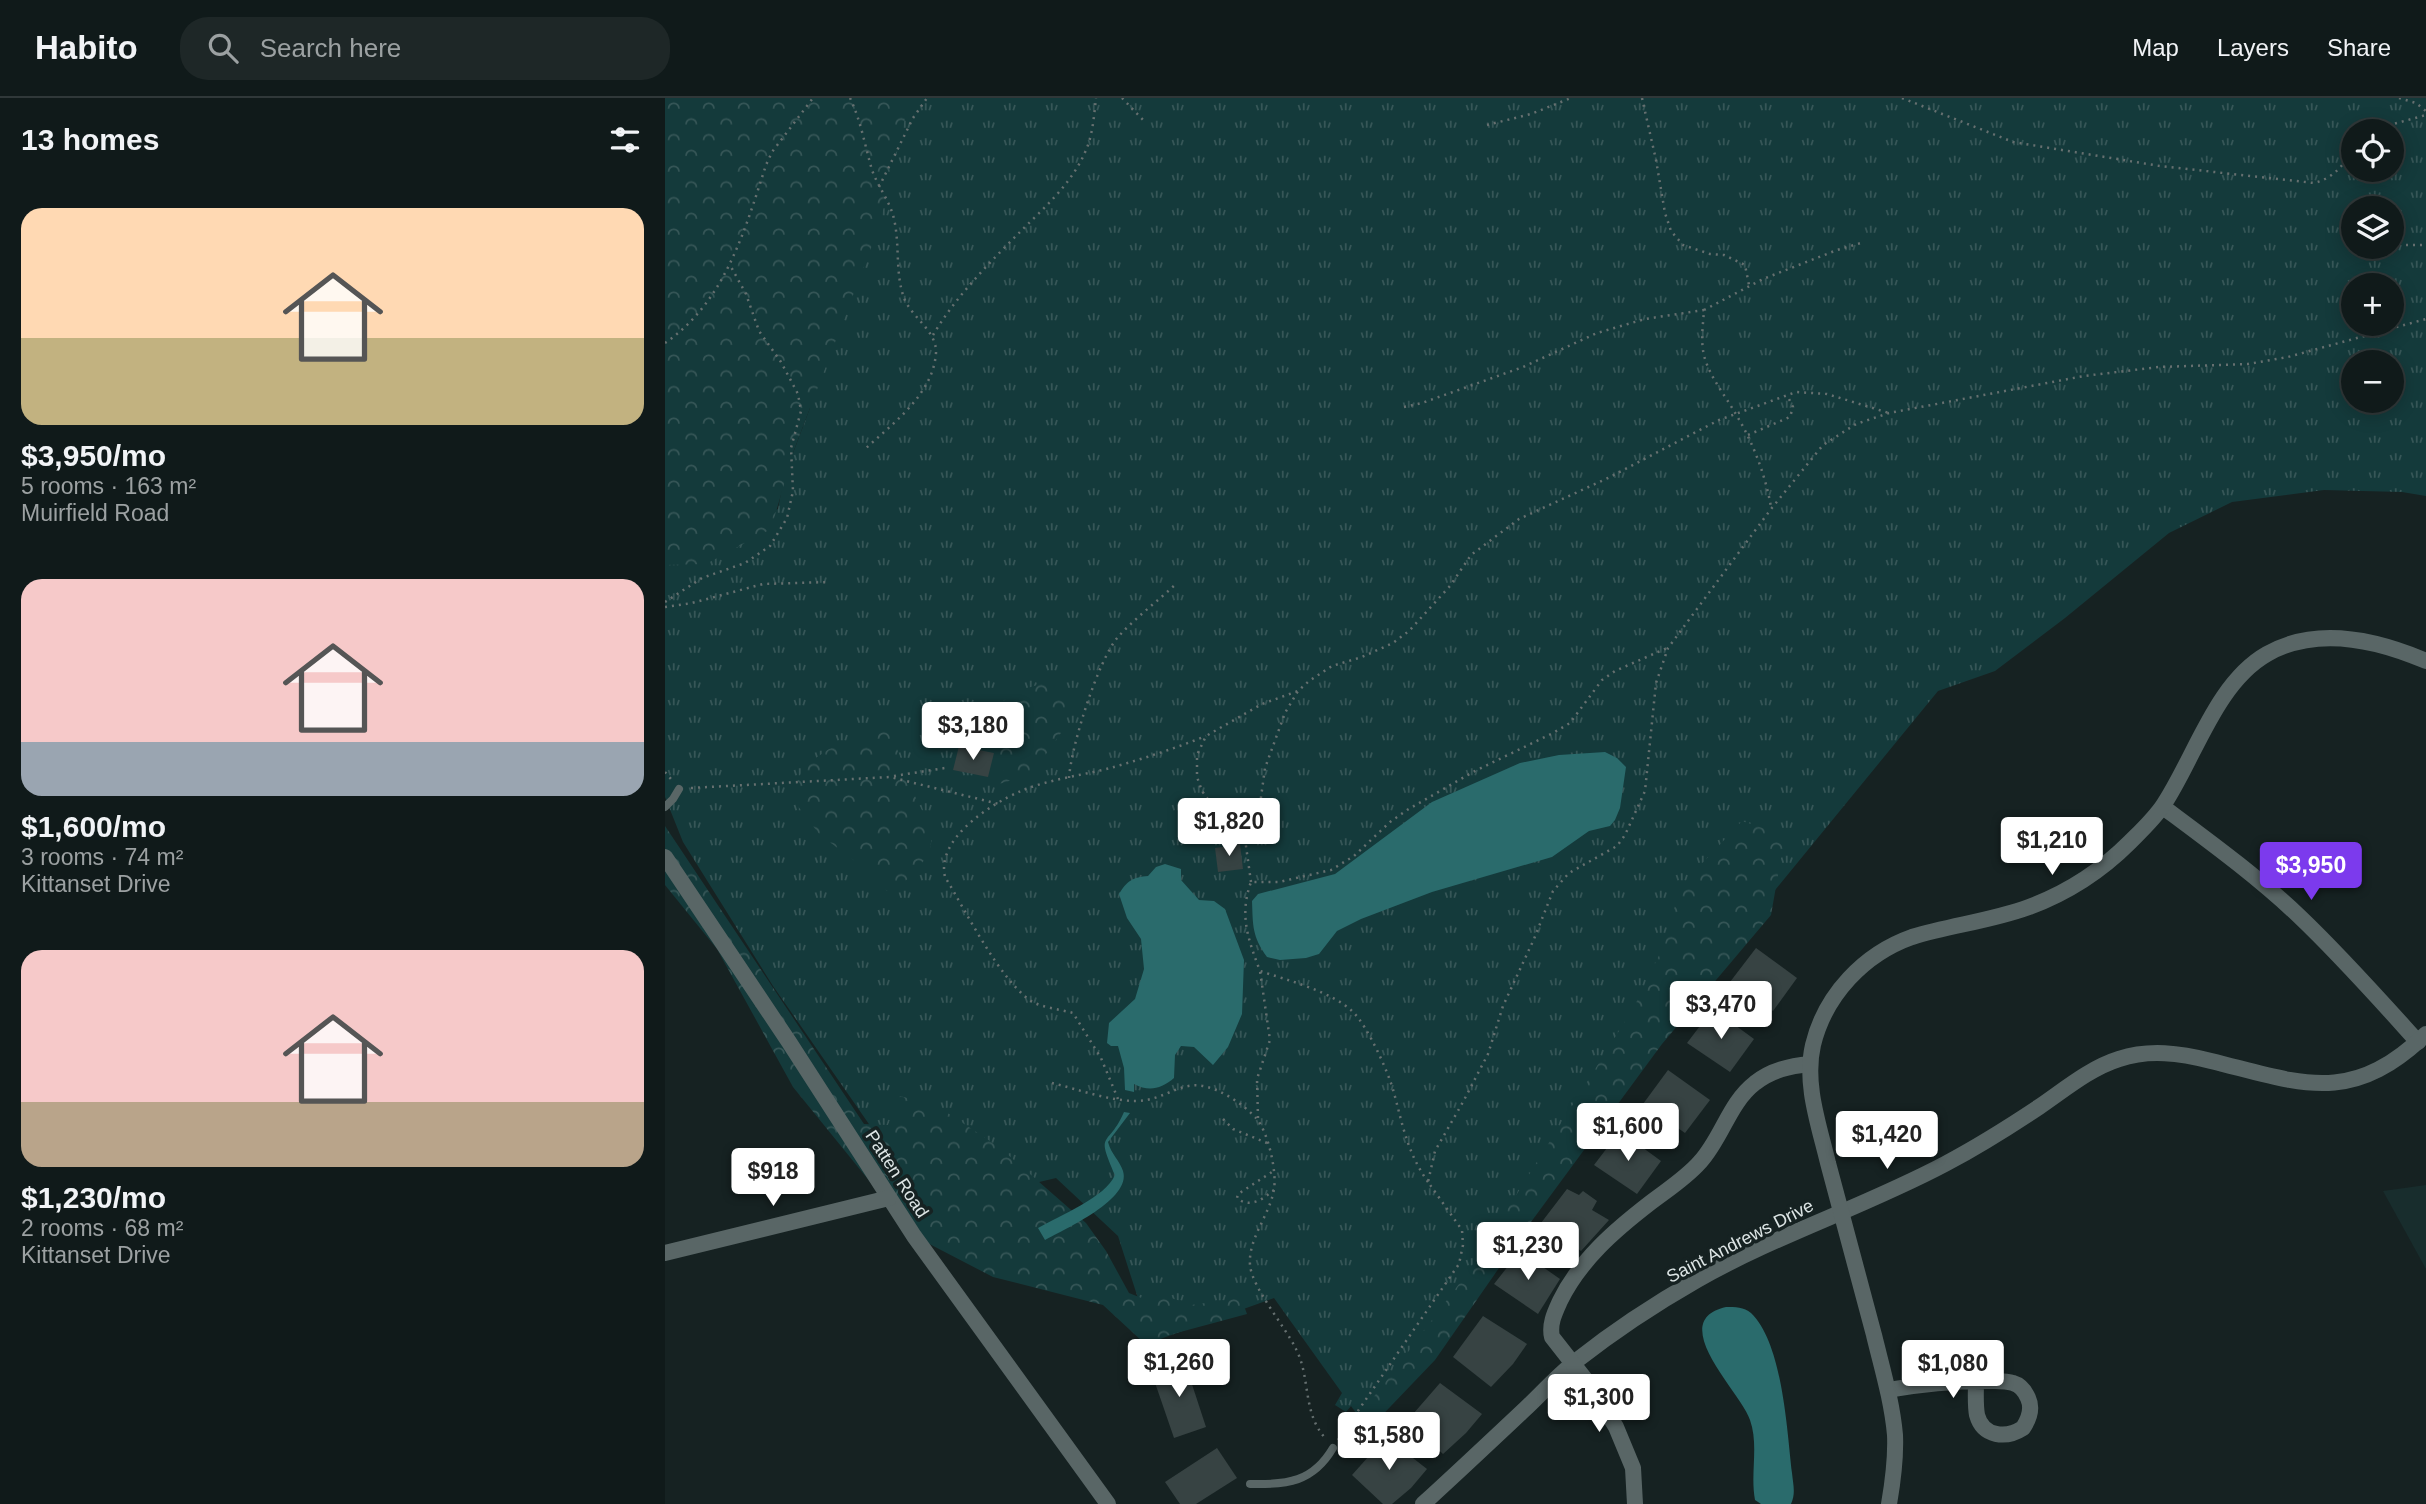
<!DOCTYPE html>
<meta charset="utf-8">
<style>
:root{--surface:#101a1a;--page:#1e2727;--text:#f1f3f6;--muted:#9ca1a2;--line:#303839;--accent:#7c3aed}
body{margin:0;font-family:Arial,sans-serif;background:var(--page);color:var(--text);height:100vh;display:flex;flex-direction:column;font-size:26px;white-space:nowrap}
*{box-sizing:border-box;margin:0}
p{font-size:23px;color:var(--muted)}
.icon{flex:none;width:38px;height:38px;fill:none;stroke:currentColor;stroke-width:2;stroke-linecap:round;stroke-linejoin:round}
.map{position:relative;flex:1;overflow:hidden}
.side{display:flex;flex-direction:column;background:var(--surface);width:665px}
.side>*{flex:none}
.fabs{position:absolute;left:1676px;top:21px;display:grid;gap:14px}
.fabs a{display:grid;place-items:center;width:63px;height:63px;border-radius:50%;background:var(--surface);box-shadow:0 4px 18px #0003,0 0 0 2px var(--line);font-size:35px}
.price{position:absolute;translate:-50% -60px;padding:0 16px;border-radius:7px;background:#fff;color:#222;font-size:23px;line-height:46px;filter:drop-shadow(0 2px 4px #0008)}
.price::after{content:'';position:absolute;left:50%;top:42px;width:21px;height:16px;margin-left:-10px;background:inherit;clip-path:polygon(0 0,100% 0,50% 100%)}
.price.on{background:var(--accent);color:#fff}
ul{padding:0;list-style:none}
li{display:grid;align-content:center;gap:14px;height:371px;padding:0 21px}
li span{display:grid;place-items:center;height:217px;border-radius:21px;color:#555}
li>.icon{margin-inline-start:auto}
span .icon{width:126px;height:126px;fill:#fffc;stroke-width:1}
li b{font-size:30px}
h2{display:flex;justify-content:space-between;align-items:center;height:84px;padding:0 21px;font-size:30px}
header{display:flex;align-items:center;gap:42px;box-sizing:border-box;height:98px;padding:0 35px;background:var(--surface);border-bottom:2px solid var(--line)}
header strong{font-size:33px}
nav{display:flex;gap:38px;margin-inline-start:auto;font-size:24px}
.search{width:490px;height:63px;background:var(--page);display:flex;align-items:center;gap:18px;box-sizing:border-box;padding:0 24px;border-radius:28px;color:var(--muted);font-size:26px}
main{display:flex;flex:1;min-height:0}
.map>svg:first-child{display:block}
.built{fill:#182d2d}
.grass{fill:url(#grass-tufts);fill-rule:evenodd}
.forest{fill:url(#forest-crowns)}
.water{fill:#2a6b6c}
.building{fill:#374343}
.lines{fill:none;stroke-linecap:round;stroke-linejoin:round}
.path{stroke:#667070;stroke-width:2.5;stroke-dasharray:2 5;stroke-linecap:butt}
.lane{stroke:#596666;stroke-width:8}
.street{stroke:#596666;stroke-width:16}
.labels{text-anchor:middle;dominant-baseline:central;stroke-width:7;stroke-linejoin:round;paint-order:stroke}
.street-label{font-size:18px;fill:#dde5e5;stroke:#162222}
</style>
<header>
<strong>Habito</strong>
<div class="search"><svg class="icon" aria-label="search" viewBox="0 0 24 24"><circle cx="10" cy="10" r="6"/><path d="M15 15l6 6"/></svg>Search here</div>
<nav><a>Map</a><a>Layers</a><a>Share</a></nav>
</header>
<main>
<section class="side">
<h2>13 homes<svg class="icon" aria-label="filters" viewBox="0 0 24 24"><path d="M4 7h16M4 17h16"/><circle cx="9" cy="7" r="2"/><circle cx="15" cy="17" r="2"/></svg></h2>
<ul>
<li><span style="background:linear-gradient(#ffd9b3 60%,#c2b280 0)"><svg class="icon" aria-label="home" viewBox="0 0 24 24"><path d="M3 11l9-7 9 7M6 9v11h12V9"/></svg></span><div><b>$3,950/mo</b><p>5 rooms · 163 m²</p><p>Muirfield Road</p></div></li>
<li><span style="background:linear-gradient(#f6c9c9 75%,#9aa5b1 0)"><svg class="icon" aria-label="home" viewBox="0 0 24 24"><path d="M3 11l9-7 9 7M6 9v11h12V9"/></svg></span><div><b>$1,600/mo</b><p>3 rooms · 74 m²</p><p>Kittanset Drive</p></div></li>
<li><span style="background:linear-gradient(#f6c9c9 70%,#b9a48a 0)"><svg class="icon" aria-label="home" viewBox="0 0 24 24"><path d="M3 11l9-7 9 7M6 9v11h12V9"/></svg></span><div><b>$1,230/mo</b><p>2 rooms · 68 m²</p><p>Kittanset Drive</p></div></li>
</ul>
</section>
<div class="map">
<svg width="1761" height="1406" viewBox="0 0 1761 1406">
<defs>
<pattern id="grass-tufts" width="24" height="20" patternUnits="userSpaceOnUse" patternTransform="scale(1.75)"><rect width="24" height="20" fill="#143a3b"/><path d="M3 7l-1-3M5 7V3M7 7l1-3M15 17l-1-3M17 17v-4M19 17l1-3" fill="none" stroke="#365657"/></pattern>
<pattern id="forest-crowns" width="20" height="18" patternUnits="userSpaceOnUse" patternTransform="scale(1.75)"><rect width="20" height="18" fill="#143a3b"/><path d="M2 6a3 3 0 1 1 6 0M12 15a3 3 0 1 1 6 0" fill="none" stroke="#365657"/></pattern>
</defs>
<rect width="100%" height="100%" fill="#162222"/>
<path class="built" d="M1761,1087v84l-43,-78z"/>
<path class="grass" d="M0,0h1761v398l-24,-4 -78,-2 -92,12 -63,31 -104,85 -70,53 -57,20 -262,320 -314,410 -11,-15 -5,6 -11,-7 7,-12 -68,-95 -122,44 -34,-106 -62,-58 -92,22 -52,-14 -139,-200 -90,-144 -18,-45v-236l113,-52 6,-32 26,-69 -120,-107zM1689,33h38v39h-38zM1689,110h38v39h-38zM1689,187h38v39h-38zM1689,264h38v39h-38z"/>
<g class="forest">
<path d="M0,0h245l-31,129 -85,223 -23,79 -65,35 -41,1z"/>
<path d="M391,581l16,19 -9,32 -31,44 -33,10 5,-16 -42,-32 11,-12 42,-32z"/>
<path d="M224,630l28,73 16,30 -4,23 -19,24 -23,13 -19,-20 -49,-37 -28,-37 13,-31 25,-17z"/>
<path d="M1077,723l45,15 -6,22 -10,57 -109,129 -131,178 -96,138 -89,93 -1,-22 36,-43 87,-116 166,-265 31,-64 15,-56z"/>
<path d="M0,728l199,298 24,1 12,-29 37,10 62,41 87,76 20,28 23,42 25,10 9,-8 28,10 50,-7 6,16 -104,28 -40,-37 -110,-28 -79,-41 -121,-149 -76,-138 -52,-64z"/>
</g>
<g class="water">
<path d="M940,654l12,6 9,9 -6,41 -5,12 -5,6 -21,5 -37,26 -120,35 -71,27 -24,12 -18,23 -13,4 -26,2 -13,-3c-15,-21 -14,-31 -15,-56l6,-7 77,-20 97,-72 88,-39 39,-8z"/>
<path d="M500,766l16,5v11l18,20 15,1 11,8 19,51 -2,54 -14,33 -15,18 -19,-18 -13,-1 -6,9 -1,23c-13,11 -25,14 -40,6v8l-9,-2 -1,-22 -6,-22h-7l-4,-3 2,-20 26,-24 9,-30 -3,-30 -14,-21 -8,-24c8,-13 14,-17 29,-18l8,-9z"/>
<path d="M459,1014l6,1 -22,29c3,12 12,19 15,29 9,28 -58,58 -78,69l-7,-12c21,-12 68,-31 77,-53 -20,-46 -7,-26 9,-63z"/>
<path d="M1061,1209c9,0 18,0 25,6 32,31 36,118 41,160 1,11 4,20 -1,31h-30l-6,-4c-5,-26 4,-55 -5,-80 -8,-27 -86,-99 -24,-113z"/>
</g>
<g class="building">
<path d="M294,648l35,7 -6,24 -35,-7z"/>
<path d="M575,746l3,25 -25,3 -3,-24z"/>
<path d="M1091,850l41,30 -24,33 -43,-29z"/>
<path d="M1048,911l41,30 -24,33 -43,-29z"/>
<path d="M1003,972l42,30 -25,33 -42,-29z"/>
<path d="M955,1033l41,30 -24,33 -43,-29z"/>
<path d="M902,1091l12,6 4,-4 14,10 -5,9 17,10 -28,31 -16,-11 -5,4 -13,-9 5,-5 -11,-7z"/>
<path d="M855,1153l40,28 -22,35 -44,-30z"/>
<path d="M818,1218l44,28 -14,20 -22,23 -38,-30z"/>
<path d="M519,1262l22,67 -32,11 -23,-67z"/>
<path d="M775,1285l42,31 -16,19 -23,21 -36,-33z"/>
<path d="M721,1339l41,32 -16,19 -19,16h-9l-31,-29z"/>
<path d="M552,1350l20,30 -41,26h-16l-15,-22z"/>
</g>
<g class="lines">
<g class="path">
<path d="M185,0c11,23 15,48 22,72 6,17 18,31 22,49 6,26 1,54 10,79 8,20 33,33 32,55 -3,42 -44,71 -72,97"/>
<path d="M457,0l23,24"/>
<path d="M977,0l14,62 9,53 6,18 12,14 27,9 14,1 21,10 4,20"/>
<path d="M1237,0l111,44 147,24 154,17c20,-5 29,-18 40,-34"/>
<path d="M1734,0l17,5 10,8"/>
<path d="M822,27l44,-11 40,-16"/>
<path d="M1703,33l58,-16"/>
<path d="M214,89l34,-69 14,-20"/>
<path d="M1727,147h34"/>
<path d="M1039,212l59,-31 74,-29 24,-7"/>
<path d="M268,237c23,-39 58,-74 90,-106 23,-23 50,-47 63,-79 7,-16 8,-35 10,-52"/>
<path d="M0,245c60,-41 80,-113 101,-178l6,-13 41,-54"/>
<path d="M739,309l18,-4 101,-36 74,-34 48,-14 59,-9c-1,16 -4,33 1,49 6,19 19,35 29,52 18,29 31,62 37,96"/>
<path d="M1083,337l42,-18 3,-10 -6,-12"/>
<path d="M0,504l37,-24 43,-15 25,-17 17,-28 6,-27 -2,-43 10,-37 -3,-17 -17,-32 -22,-31 -13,-37 -16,-29"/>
<path d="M0,509l27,-4 71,-19 67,-2"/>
<path d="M0,674l6,7"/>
<path d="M229,678l51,-8"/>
<path d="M404,680c2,-31 29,-118 49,-141 17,-19 40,-36 59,-54"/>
<path d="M26,690l199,-11 109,27"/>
<path d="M574,734l20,-20 6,-44 20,-55 13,-22"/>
<path d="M586,784l-6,-43 -30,-30 -13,-18 -5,-14v-22l9,-19 56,-32 36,-13 11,-10 23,-15 30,-9 31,-14 16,-12 41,-45 21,-31 48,-36 89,-41 111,-58 77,-28 31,2 62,19"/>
<path d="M387,985c26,6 67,22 94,17 21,-3 38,-20 61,-13 17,4 38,19 49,31 12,13 21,54 18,71 -4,26 -26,49 -24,76 2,23 35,61 46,84 15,29 6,64 30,90"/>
<path d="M453,1001l-17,-41 -28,-45c-14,-4 -30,-5 -42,-12 -32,-22 -65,-90 -86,-124 -9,-39 46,-73 76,-86 28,-12 64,-16 93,-24 31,-9 62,-19 92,-31"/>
<path d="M593,1020l-1,-39 13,-39 -10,-69"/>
<path d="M558,1021l10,10 34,14"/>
<path d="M763,1084c-21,-30 -25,-56 -34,-89 -5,-20 -27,-68 -41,-81 -20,-20 -66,-32 -93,-41 -12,-32 -21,-56 -9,-89h28l52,-12 23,-14 36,-34 17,-12 66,-38 80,-39 17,-10 32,-43 13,-9 52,-23"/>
<path d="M609,1092c-11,9 -24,19 -37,8l1,-4 37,-24"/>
<path d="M673,1342l121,-176 4,-19 -1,-15 -34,-48 7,-31 28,-49 25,-48 15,-48 31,-67 19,-48 16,-18 48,-27 8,-11 20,-44 11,-108 12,-35 103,-139 52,-64 33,-21 33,-11 195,-37 75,-9 89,-3 40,-7 138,-38"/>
</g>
<g class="lane">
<path d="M0,709l8,-8 6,-10"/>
<path d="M585,1386c37,1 63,-2 83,-36"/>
</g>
<g class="street">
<path d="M1498,709c47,35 95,70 137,110 42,40 80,83 118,125"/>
<path d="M0,759l124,185 125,194 194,268"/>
<path d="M0,1155l224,-55"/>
<path d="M1223,1292c33,-6 64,-9 98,-9 9,0 19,-1 27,2 7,2 12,8 15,15 5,11 1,21 -5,30 -17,11 -40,9 -46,-13 -2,-11 -1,-23 -1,-34"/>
<path d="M758,1406c34,-31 68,-63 102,-95 17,-16 33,-34 51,-48 38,-30 79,-57 121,-81 79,-45 167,-73 248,-116 32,-17 64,-37 94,-57 25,-17 51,-39 80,-48 30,-10 61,-6 92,2 90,22 139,46 215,-27"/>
<path d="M970,1406l-2,-36 -17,-41 -24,-39 -40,-51c-3,-13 3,-25 8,-36 20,-41 55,-71 90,-98 17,-13 36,-25 50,-41 22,-24 29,-59 55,-79 16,-13 35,-17 55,-19"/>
<path d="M1224,1406c4,-23 7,-46 6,-69 -3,-34 -13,-67 -21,-100 -15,-57 -31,-114 -46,-172 -9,-38 -24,-79 -15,-118 12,-50 51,-91 99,-108 39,-12 79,-16 117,-30 38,-14 72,-36 101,-65 11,-11 25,-24 34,-38 31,-47 52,-121 103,-150 49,-28 110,-14 159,7"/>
</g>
</g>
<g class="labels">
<g class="street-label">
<text transform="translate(232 1076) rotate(57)">Patten Road</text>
<text transform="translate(1075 1143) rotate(-27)">Saint Andrews Drive</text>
</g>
</g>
</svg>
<div class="fabs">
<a><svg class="icon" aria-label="locate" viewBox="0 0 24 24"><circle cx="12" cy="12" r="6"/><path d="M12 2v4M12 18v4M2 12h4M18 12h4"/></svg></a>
<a><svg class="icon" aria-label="layers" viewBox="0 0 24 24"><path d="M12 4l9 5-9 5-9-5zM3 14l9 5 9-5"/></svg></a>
<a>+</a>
<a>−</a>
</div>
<b class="price" style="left:308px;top:664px">$3,180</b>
<b class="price" style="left:564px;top:760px">$1,820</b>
<b class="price" style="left:1387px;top:779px">$1,210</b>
<b class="price on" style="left:1646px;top:804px">$3,950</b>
<b class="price" style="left:1056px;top:943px">$3,470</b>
<b class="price" style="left:963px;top:1065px">$1,600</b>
<b class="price" style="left:1222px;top:1073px">$1,420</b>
<b class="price" style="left:108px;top:1110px">$918</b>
<b class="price" style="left:863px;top:1184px">$1,230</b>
<b class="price" style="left:514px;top:1301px">$1,260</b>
<b class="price" style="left:1288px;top:1302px">$1,080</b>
<b class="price" style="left:934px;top:1336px">$1,300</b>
<b class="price" style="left:724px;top:1374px">$1,580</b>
</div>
</main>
